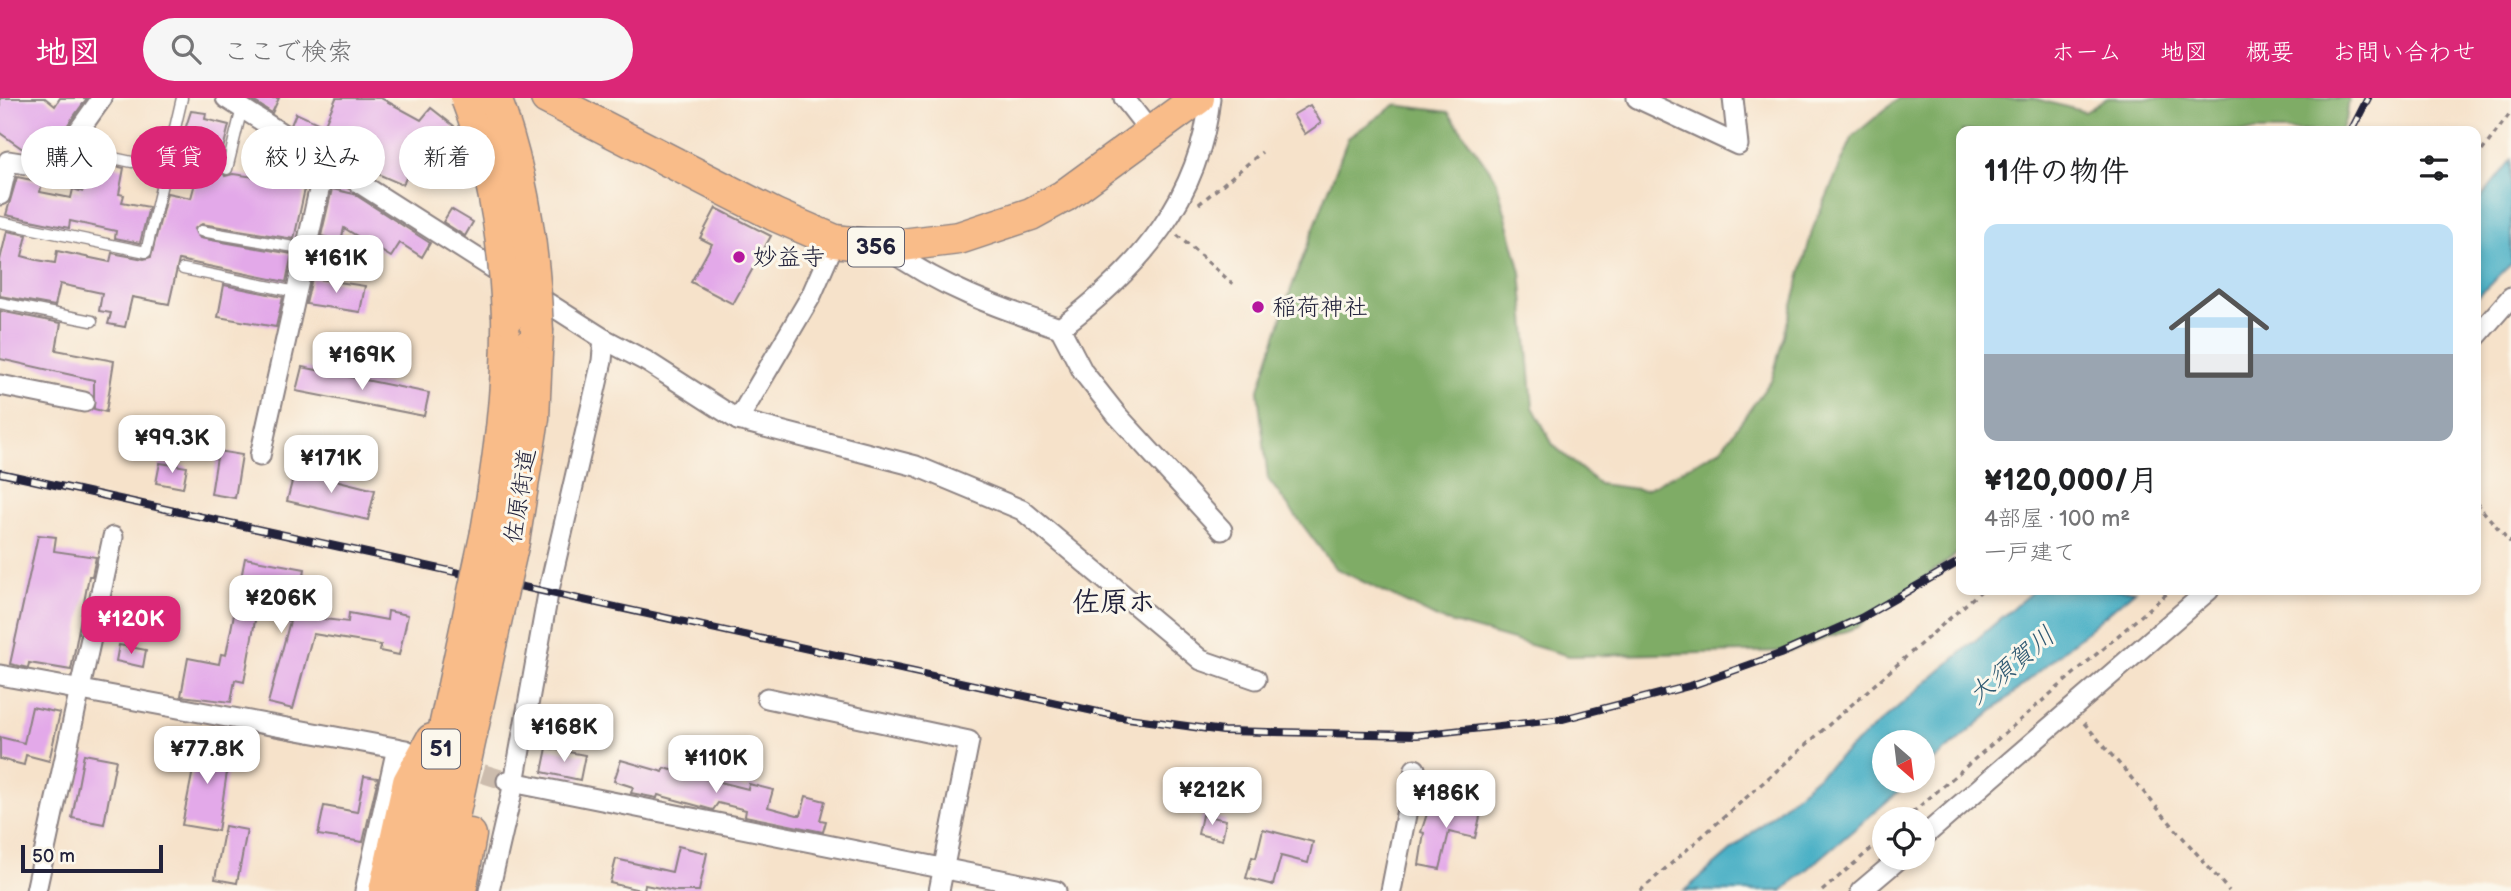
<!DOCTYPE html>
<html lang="ja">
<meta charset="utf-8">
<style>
:root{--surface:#fff;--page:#f6f6f6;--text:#202124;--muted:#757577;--line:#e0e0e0;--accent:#db2777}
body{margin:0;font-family:"Balsamiq Sans","Klee One",sans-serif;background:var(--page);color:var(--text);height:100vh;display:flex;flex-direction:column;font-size:26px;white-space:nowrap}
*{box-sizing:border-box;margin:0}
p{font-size:23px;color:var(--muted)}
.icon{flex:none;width:38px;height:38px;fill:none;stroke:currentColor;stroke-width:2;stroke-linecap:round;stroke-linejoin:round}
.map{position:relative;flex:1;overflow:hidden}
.sheet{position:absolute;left:1956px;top:28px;width:525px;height:469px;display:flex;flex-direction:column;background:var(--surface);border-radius:14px;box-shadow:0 4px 10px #0003}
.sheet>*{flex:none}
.guide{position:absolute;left:21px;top:28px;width:665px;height:63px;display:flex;gap:14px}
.needle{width:46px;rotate:152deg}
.fabs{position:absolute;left:1872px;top:632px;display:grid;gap:14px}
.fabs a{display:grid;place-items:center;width:63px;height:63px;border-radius:50%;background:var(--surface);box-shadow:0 4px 10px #0003;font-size:35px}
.scale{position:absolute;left:21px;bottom:18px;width:142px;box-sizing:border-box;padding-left:7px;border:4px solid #22223b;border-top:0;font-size:19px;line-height:24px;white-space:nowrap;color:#22223b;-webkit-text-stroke:5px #fbf7ec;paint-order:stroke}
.price{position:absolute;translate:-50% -60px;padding:0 16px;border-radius:14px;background:#fff;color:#222;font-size:23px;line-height:46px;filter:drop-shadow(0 2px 4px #0008)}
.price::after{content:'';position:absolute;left:50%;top:42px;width:21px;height:16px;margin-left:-10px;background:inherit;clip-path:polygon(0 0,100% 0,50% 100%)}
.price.selected{background:var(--accent);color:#fff}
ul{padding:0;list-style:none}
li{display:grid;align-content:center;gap:14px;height:371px;padding:0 28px}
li+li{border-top:2px solid var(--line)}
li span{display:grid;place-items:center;height:217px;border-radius:14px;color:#555}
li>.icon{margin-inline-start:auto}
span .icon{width:126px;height:126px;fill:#fffc;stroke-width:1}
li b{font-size:30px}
h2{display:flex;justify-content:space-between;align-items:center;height:84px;padding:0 28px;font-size:30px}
.chip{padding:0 24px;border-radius:32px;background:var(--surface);box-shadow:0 4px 10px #0003;font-size:24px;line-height:63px}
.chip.selected{background:var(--accent);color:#fff}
header{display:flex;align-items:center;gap:42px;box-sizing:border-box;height:98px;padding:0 35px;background:var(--accent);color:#fff}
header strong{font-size:33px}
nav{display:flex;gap:38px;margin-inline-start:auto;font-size:24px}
.search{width:490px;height:63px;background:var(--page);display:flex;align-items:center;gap:18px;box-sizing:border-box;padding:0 24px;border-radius:38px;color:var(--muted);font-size:26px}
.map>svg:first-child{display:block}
.forest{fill:#7fac66;stroke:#506750;stroke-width:2}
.water{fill:#46afc5;stroke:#346880;stroke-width:2}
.building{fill:#e3a9e9}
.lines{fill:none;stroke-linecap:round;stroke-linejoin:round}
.minor-tunnel{stroke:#ccbcad;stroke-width:19;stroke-dasharray:19 10;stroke-linecap:butt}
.service-casing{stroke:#8c8282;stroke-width:13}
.minor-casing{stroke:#8c8282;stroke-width:23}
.trunk-casing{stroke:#8c8282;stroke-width:35}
.path{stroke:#8c8282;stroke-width:3.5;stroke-dasharray:5 5;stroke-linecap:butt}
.service{stroke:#fff;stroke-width:10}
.minor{stroke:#fff;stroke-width:19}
.trunk{stroke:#f9bc89;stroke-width:32}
.rail-casing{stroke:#22223b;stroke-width:8}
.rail{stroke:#fbf7ec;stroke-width:5;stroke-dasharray:16;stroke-linecap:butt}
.trunk-bridge-casing{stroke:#8c8282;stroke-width:35;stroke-linecap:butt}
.trunk-bridge{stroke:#f9bc89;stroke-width:32}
.poi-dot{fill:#b5179e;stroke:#fbf7ec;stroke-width:2.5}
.labels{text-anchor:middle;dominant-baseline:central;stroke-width:6;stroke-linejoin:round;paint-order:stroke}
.shield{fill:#fbf7ec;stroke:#636270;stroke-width:2}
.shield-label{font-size:23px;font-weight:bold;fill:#22223b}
.poi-label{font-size:24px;fill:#22223b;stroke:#fbf7ec;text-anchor:start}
.street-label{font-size:24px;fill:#22223b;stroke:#fbf7ec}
.water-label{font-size:26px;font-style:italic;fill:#305a72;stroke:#fbf7ec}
.quarter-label{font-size:28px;font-weight:bold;fill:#22223b;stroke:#fbf7ec}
</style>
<header>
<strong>地図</strong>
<div class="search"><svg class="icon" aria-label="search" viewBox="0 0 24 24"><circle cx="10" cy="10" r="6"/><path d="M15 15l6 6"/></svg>ここで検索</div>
<nav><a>ホーム</a><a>地図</a><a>概要</a><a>お問い合わせ</a></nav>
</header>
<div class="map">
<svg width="2511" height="793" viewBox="0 0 2511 793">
<rect width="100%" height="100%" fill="#fbf7ec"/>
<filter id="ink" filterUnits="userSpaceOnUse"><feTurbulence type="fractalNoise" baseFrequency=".0143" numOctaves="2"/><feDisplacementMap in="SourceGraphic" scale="14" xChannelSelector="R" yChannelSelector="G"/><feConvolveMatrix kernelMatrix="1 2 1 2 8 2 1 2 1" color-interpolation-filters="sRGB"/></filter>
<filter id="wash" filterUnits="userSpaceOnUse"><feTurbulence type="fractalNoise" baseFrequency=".00686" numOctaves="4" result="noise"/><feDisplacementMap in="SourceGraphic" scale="28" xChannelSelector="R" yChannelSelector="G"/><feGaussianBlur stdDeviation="1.57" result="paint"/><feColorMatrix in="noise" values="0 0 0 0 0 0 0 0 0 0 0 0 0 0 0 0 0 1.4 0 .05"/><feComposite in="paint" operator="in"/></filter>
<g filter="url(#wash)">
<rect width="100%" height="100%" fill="#f6e2ca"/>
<path class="forest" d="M1899,0h134l52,14 23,-14h241l-2,17 -6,16h-379v419l-105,77 -67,24 -221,5 -130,-37 -104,-51 -67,-89 -10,-87 33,-103 57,-151 47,-33 53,7 48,67 25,93 12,135 20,38 46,39 46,6 76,-41 51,-70 41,-151 40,-92z"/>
<g class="water">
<path d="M2511,62v104l-35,34v-94z"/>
<path d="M2034,492h101l-212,180v-28h-38v38l26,1 -129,110h-98z"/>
</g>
<g id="blocks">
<g class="building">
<path d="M0,0h45l10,8 5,-8h27l-41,57 -19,-3 -27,-19z"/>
<path d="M249,0h30l-7,15z"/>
<path d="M336,0h45l40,22 10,-12 23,18 -13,16 -8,-7 -12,30 -8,-4 -10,24 -55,-24 -57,-36 5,-12 28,13z"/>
<path d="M1310,7l11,18 -16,11 -12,-19z"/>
<path d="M191,13l15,2 -1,6 24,6 -10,40 6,11 8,-2 21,3 9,-32 28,9 -5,17 22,4 -14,64 -92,-15 -8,5 6,9 92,16 -6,28 -107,-22 -10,44 -37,-7 -7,30 -17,-3 3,-11 -12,-2 3,-18 -42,-9 -5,22 -55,-10v-36l7,-29 20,4 -5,21 15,4 18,3 2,-12 53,11 2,-9 32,6 7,-2 16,-64 24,5 12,-45 -24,-5z"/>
<path d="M79,60l45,10 -5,26 5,1 -2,7 27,5 -9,36 -25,-5 1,-7 -46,-10 -1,7 -63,-13 11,-38 25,5 -2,10 31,6 2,-9 10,3 -9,-7z"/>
<path d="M332,91l22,5 76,49 -8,14 -22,-14 -9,14 -47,-29 -3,13 -20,-5z"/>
<path d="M716,110l55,28 -38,68 -42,-22 21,-38 -12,-6z"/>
<path d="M451,111l22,13 -8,14 -22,-14z"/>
<path d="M312,180l53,8 -5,26 -54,-8z"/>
<path d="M224,187l59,12 -7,30 -58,-10z"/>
<path d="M0,213l61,12 -5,27 58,11 -8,51 -12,-3v-29l-94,-21z"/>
<path d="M302,269l127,26 -5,23 -128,-25z"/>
<path d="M218,353l24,4 -7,43 -24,-4z"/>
<path d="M160,365l27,4 -4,21 -27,-5z"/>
<path d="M295,372l80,20 -7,30 -81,-19z"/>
<path d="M38,437l18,2 -2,14 42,6 -4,19h-3l-18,94 -42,-7 -1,5 -18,-4z"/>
<path d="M245,460l60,11 -7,39 19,5 -1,5 32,4 1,-9 38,7 1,-9 20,4 -9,40 -19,-4 1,-6 -68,-11 -20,75 -25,-6 22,-82 -34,-6 -12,67 -9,-2 -4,22 -50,-6 7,-38 31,6 2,-10 5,1z"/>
<path d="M119,547l27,5 -3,17 -27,-6z"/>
<path d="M32,609l28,6 -11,48 -23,-6 -2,10 -24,-6v-22l24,6z"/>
<path d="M199,642l32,6 -13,85 -36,-6z"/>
<path d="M547,650l38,7 -5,25 -38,-8z"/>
<path d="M84,656l32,6 -12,64 -32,-6z"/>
<path d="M621,662l42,12 1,-4 84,21 1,-5 24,6 -5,17 29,8h4l5,-19 19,5 -5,19 6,1 -3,11 -78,-16 1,-6 -28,-7 -5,7 -55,-15 -1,3 -26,-5 2,-6 -19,-6z"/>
<path d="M364,678l14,2 -15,64 -45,-7 6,-29 33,6z"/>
<path d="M1443,702l39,8 -7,30 -26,-6 -9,37 -21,-4 5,-32 -3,-1 8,-24 11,2z"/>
<path d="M1202,717l24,5 -4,20 -24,-6z"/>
<path d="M225,728l22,4 -10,53 -22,-4z"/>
<path d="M1263,731l50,13 -5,21 -27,-7 -8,29 -27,-7 6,-21 4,1z"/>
<path d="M678,748l29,7 -8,38h-24l-30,-6 -1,6 -34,-8 6,-24 56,13z"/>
</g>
</g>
</g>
<g filter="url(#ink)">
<use href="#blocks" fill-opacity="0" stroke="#8c8282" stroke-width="2"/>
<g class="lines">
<path class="minor-tunnel" d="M455,667l52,16"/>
<g class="service-casing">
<g id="service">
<path d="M67,50l65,14"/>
<path d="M227,71l15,-61"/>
<path d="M0,124l146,30 36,-154"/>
<path d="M201,133l105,18"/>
<path d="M183,171l113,23"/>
<path d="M0,205l92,18"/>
</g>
</g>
<g class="minor-casing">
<g id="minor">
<path d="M226,0l378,241 -2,22 -54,233 -34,189 -25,108"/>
<path d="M1124,0l28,36"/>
<path d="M1637,0l101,47 -5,-47"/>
<path d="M0,97l8,-34 44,7 50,-70"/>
<path d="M885,149c53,39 113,61 175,81 79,-59 140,-129 150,-230"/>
<path d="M1060,230l23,44 34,43 105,115"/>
<path d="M2476,239l35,-40"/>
<path d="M604,241l42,22 92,59 178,46 106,44 179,150 55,19"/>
<path d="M0,287l84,17"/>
<path d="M738,322l73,-124 24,-55"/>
<path d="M260,358l66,-297"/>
<path d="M0,577l406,75"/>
<path d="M767,600l202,43 -30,150"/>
<path d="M507,683l549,110"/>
<path d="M1923,739l286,-247"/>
<path d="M36,793l77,-354"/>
<path d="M365,793l32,-143"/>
<path d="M1391,793l24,-122"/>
<path d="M1861,793l39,-33"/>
</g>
</g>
<g class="trunk-casing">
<g id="trunk">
<path d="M547,0l228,117 60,26 50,6 74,-9 72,-24 33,-18 134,-98"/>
<path d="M487,434c12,-72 22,-142 21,-215"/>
<path d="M513,444l20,-124 4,-86"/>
<path d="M385,793l24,-109 23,-42"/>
<path d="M410,793l61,-285"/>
<path d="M437,793l60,-278"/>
<path d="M460,793l10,-56"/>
</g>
</g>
<g class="path">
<path d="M2476,61l35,-47"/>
<path d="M1199,106l63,-52"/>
<path d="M1177,137l56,49"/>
<path d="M2476,405l35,40"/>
<path d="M2084,625l145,168"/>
<path d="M1905,721l266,-229"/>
<path d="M1640,793l342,-301"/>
<path d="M1822,793l63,-54"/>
</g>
<use href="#service" class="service"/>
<use href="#minor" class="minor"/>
<use href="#trunk" class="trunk"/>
<g class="rail-casing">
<g id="rail">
<path d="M2351,33l17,-33"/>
<path d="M0,375l1121,244 102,14 194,4 146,-16 130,-34 87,-31 81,-36 101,-58"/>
</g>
</g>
<use href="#rail" class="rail"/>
<g class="trunk-bridge-casing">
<g id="trunk-bridge">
<path d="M467,0c27,70 38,145 41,219"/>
<path d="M495,0c28,75 39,155 42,234"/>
<path d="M471,508l16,-74"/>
<path d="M497,515l16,-71"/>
</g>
</g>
<use href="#trunk-bridge" class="trunk-bridge"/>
</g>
</g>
<g class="poi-dot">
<circle cx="739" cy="159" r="7"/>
<circle cx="1258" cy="209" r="7"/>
</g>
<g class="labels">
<g class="shield">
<rect x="848" y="129.5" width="56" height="39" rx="5"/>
<rect x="422" y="631.5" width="38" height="39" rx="5"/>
</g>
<g class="shield-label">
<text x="876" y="149">356</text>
<text x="441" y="651">51</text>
</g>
<g class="poi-label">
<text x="753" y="159">妙益寺</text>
<text x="1272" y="209">稲荷神社</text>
</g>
<g class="street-label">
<text transform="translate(520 398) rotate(-81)">佐原街道</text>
</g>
<g class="water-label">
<text transform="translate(2012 568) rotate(-40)">大須賀川</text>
</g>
<g class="quarter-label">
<text x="1114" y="504">佐原ホ</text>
</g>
</g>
</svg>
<div class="fabs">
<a><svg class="needle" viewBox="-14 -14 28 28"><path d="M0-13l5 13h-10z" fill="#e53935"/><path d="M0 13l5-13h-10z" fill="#757577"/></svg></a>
<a><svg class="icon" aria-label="locate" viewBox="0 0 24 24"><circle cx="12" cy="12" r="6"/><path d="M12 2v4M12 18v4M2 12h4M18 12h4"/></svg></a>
</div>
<div class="scale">50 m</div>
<b class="price" style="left:336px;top:197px">¥161K</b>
<b class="price" style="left:362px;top:294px">¥169K</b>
<b class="price" style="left:172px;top:377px">¥99.3K</b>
<b class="price" style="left:331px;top:397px">¥171K</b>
<b class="price" style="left:281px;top:537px">¥206K</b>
<b class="price selected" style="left:131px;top:558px">¥120K</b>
<b class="price" style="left:564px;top:666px">¥168K</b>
<b class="price" style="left:207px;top:688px">¥77.8K</b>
<b class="price" style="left:716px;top:697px">¥110K</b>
<b class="price" style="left:1212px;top:729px">¥212K</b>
<b class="price" style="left:1446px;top:732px">¥186K</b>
<div class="guide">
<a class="chip">購入</a>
<a class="chip selected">賃貸</a>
<a class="chip">絞り込み</a>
<a class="chip">新着</a>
</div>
<section class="sheet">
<h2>11件の物件<svg class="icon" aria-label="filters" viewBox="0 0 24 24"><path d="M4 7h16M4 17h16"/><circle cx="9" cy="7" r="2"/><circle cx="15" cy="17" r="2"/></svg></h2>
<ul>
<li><span style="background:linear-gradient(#bfe0f5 60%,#9aa5b1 0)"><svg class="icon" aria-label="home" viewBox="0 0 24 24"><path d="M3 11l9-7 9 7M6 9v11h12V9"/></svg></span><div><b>¥120,000/月</b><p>4部屋 · 100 m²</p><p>一戸建て</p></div></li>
</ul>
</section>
</div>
